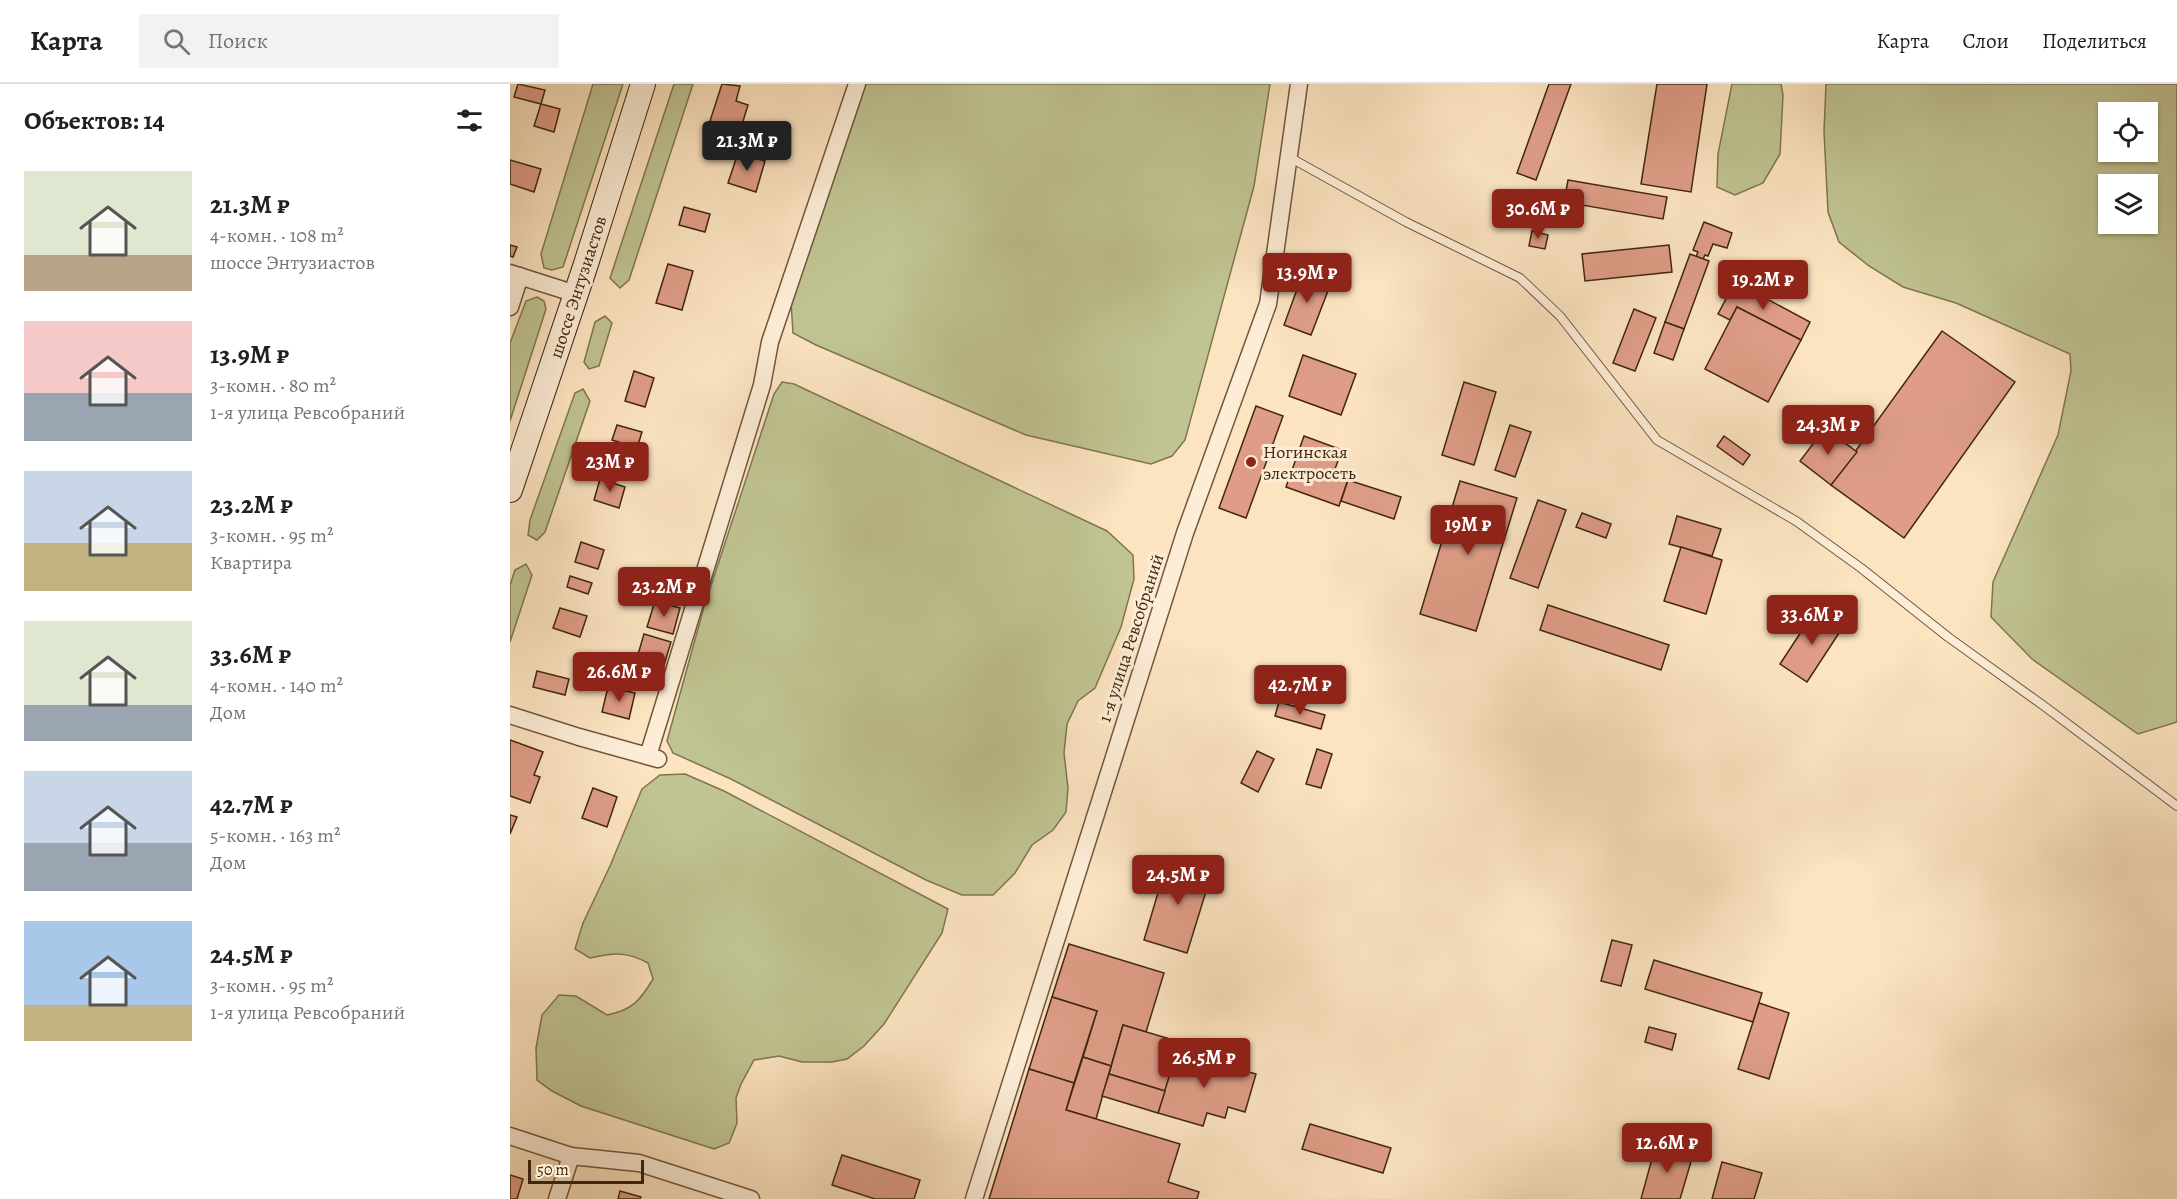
<!DOCTYPE html>
<html lang="ru">
<meta charset="utf-8">
<style>
:root{--surface:#fff;--page:#f2f2f2;--text:#202124;--muted:#757577;--line:#e0e0e0;--accent:#8f2418}
body{margin:0;font-family:Alegreya,serif;background:var(--page);color:var(--text);height:100vh;display:flex;flex-direction:column;font-size:22px;white-space:nowrap}
*{box-sizing:border-box;margin:0}
p{font-size:20px;color:var(--muted)}
.icon{flex:none;width:33px;height:33px;fill:none;stroke:currentColor;stroke-width:2;stroke-linecap:round;stroke-linejoin:round}
.map{position:relative;flex:1;overflow:hidden}
.details{display:flex;flex-direction:column;background:var(--surface);width:510px}
.details>*{flex:none}
.buttons{position:absolute;left:1588px;top:18px;display:grid;gap:12px}
.buttons a{display:grid;place-items:center;width:60px;height:60px;border-radius:0px;background:var(--surface);box-shadow:0 2px 4px #0004;font-size:30px}
.scale{position:absolute;left:18px;bottom:15px;width:116px;box-sizing:border-box;padding-left:6px;border:3px solid #412610;border-top:0;font-size:16px;line-height:21px;white-space:nowrap;color:#412610;-webkit-text-stroke:4px #fdedd7;paint-order:stroke}
.price{position:absolute;translate:-50% -51px;padding:0 14px;border-radius:6px;background:var(--accent);color:#fff;font-size:20px;line-height:39px;filter:drop-shadow(0 2px 3px #0008)}
.price::after{content:'';position:absolute;left:50%;top:36px;width:18px;height:14px;margin-left:-9px;background:inherit;clip-path:polygon(0 0,100% 0,50% 100%)}
.price.on{background:#222;color:#fff}
ul{padding:0;list-style:none}
li{display:flex;align-items:center;gap:18px;height:150px;padding:0 24px}
li span{display:grid;place-items:center;flex:none;width:168px;height:120px;border-radius:0px;color:#555}
li>.icon{margin-inline-start:auto}
span .icon{width:72px;height:72px;fill:#fffc;stroke-width:1}
li b{font-size:26px}
h2{display:flex;justify-content:space-between;align-items:center;height:72px;padding:0 24px;font-size:26px}
header{display:flex;align-items:center;gap:36px;box-sizing:border-box;height:84px;padding:0 30px;background:var(--surface);border-bottom:2px solid var(--line)}
header strong{font-size:28px}
nav{display:flex;gap:33px;margin-inline-start:auto;font-size:21px}
.search{width:420px;height:54px;background:var(--page);display:flex;align-items:center;gap:15px;box-sizing:border-box;padding:0 21px;border-radius:0px;color:var(--muted);font-size:22px}
main{display:flex;flex:1;min-height:0}
.map>svg:first-child{display:block}
.green{fill:#c0c492;stroke:#807551;stroke-width:1.5;fill-rule:evenodd}
.building{fill:#df9d87;stroke:#412610;stroke-width:1.5}
.lines{fill:none;stroke-linecap:round;stroke-linejoin:round}
.service-casing{stroke:#70563c;stroke-width:10}
.minor-casing{stroke:#70563c;stroke-width:19}
.secondary-casing{stroke:#412610;stroke-width:26}
.service{stroke:#fdedd7;stroke-width:8}
.minor{stroke:#fdedd7;stroke-width:16}
.secondary{stroke:#fdedd7;stroke-width:24}
.poi-dot{fill:#8f2418;stroke:#fdedd7;stroke-width:2}
.labels{text-anchor:middle;dominant-baseline:central;stroke-width:6;stroke-linejoin:round;paint-order:stroke}
.street-label{font-size:18px;fill:#412610;stroke:#fdedd7}
.poi-label{font-size:18px;fill:#412610;stroke:#fdedd7;text-anchor:start}
</style>
<header>
<strong>Карта</strong>
<div class="search"><svg class="icon" aria-label="search" viewBox="0 0 24 24"><circle cx="10" cy="10" r="6"/><path d="M15 15l6 6"/></svg>Поиск</div>
<nav><a>Карта</a><a>Слои</a><a>Поделиться</a></nav>
</header>
<main>
<section class="details">
<h2>Объектов: 14<svg class="icon" aria-label="filters" viewBox="0 0 24 24"><path d="M4 7h16M4 17h16"/><circle cx="9" cy="7" r="2"/><circle cx="15" cy="17" r="2"/></svg></h2>
<ul>
<li><span style="background:linear-gradient(#dfe7d0 70%,#b9a48a 0)"><svg class="icon" aria-label="home" viewBox="0 0 24 24"><path d="M3 11l9-7 9 7M6 9v11h12V9"/></svg></span><div><b>21.3M ₽</b><p>4-комн. · 108 m²</p><p>шоссе Энтузиастов</p></div></li>
<li><span style="background:linear-gradient(#f6c9c9 60%,#9aa5b1 0)"><svg class="icon" aria-label="home" viewBox="0 0 24 24"><path d="M3 11l9-7 9 7M6 9v11h12V9"/></svg></span><div><b>13.9M ₽</b><p>3-комн. · 80 m²</p><p>1-я улица Ревсобраний</p></div></li>
<li><span style="background:linear-gradient(#c9d6e8 60%,#c2b280 0)"><svg class="icon" aria-label="home" viewBox="0 0 24 24"><path d="M3 11l9-7 9 7M6 9v11h12V9"/></svg></span><div><b>23.2M ₽</b><p>3-комн. · 95 m²</p><p>Квартира</p></div></li>
<li><span style="background:linear-gradient(#dfe7d0 70%,#9aa5b1 0)"><svg class="icon" aria-label="home" viewBox="0 0 24 24"><path d="M3 11l9-7 9 7M6 9v11h12V9"/></svg></span><div><b>33.6M ₽</b><p>4-комн. · 140 m²</p><p>Дом</p></div></li>
<li><span style="background:linear-gradient(#c9d6e8 60%,#9aa5b1 0)"><svg class="icon" aria-label="home" viewBox="0 0 24 24"><path d="M3 11l9-7 9 7M6 9v11h12V9"/></svg></span><div><b>42.7M ₽</b><p>5-комн. · 163 m²</p><p>Дом</p></div></li>
<li><span style="background:linear-gradient(#a9c7e8 70%,#c2b280 0)"><svg class="icon" aria-label="home" viewBox="0 0 24 24"><path d="M3 11l9-7 9 7M6 9v11h12V9"/></svg></span><div><b>24.5M ₽</b><p>3-комн. · 95 m²</p><p>1-я улица Ревсобраний</p></div></li>
</ul>
</section>
<div class="map">
<svg width="1667" height="1115" viewBox="0 0 1667 1115">
<rect width="100%" height="100%" fill="#fce4c1"/>
<filter id="stains"><feTurbulence type="fractalNoise" baseFrequency=".00333" numOctaves="4"/><feColorMatrix values="0 0 0 0 .2 0 0 0 0 .09 0 0 0 0 .02 0 0 0 .5 -.17"/></filter>
<radialGradient id="worn" r=".72"><stop offset=".6" stop-color="#630" stop-opacity="0"/><stop offset="1" stop-color="#630" stop-opacity=".3"/></radialGradient>
<g class="green">
<path d="M83,0h30l-60,183 -11,3 -8,-2 -3,-14z"/>
<path d="M164,0h19l-64,196 -9,8 -10,-10z"/>
<path d="M356,0h404l-16,102 -69,254 -13,16 -21,8 -125,-29 -210,-90 -23,-12 -2,-31 43,-137z"/>
<path d="M1222,0h49l2,11 -3,59 -17,29 -28,12 -18,-8 1,-33z"/>
<path d="M1316,0h351v638l-39,12 -106,-75 -41,-42 2,-35 65,-147 13,-64 -1,-17 -114,-51 -53,-16 -34,-21 -30,-24 -11,-30 -4,-81zM1599,28h39v40h-39zM1599,100h39v40h-39z"/>
<path d="M27,213l7,4 2,8 -36,112v-78l16,-42z"/>
<path d="M95,232l7,7 -13,43 -10,3 -5,-7 11,-40z"/>
<path d="M272,298l12,2 313,147 26,24 1,24 -13,48 -26,61 -17,13 -11,23 -3,29 4,35 -2,24 -13,18 -21,15 -17,28 -22,22h-31l-36,-15 -195,-101 -58,-26 -6,-12 37,-134 70,-213z"/>
<path d="M73,305l7,12 -45,131 -8,8 -9,-5 2,-15 45,-127z"/>
<path d="M16,480l6,11 -22,67v-57l5,-15z"/>
<path d="M175,690l39,17 224,118 -6,24 -58,91 -20,22 -17,13 -15,3h-30l-23,-6 -25,4 -13,24 -5,14 1,25 -8,20 -15,6 -133,-43 -29,-15 -15,-11 -1,-32 6,-33 17,-20 17,1 31,19c25,-5 33,-14 46,-36l-5,-16c-22,-12 -35,-10 -58,-5l-15,-9 8,-26 27,-57 32,-77 18,-14z"/>
</g>
<g class="building">
<path d="M8,0l27,6 -4,14 -27,-7z"/>
<path d="M212,0l18,2 -4,15 12,4 -8,26 -30,-10z"/>
<path d="M1039,0h22l-35,96 -19,-7z"/>
<path d="M1147,0h50l-16,108 -50,-8z"/>
<path d="M31,20l19,5 -6,23 -20,-6z"/>
<path d="M228,69l27,8 -9,31 -28,-9z"/>
<path d="M0,76l31,9 -7,23 -24,-8z"/>
<path d="M1058,96l99,17 -4,22 -99,-17z"/>
<path d="M174,123l26,7 -5,18 -26,-7z"/>
<path d="M1194,138l28,11 -5,15 -14,-4 -5,12 -3,-1 -2,4 -7,-2 2,-5 -5,-2z"/>
<path d="M1022,147l16,4 -3,14 -16,-3z"/>
<path d="M0,161l7,2 -4,10 -3,-1z"/>
<path d="M1159,161l3,27 -87,9 -3,-27z"/>
<path d="M1180,170l19,7 -25,68 -19,-7z"/>
<path d="M158,180l25,7 -11,39 -26,-7z"/>
<path d="M793,189l28,10 -20,52 -27,-10z"/>
<path d="M1225,198l75,40 -9,18 -64,-33 -7,13 -12,-6z"/>
<path d="M1227,223l64,33 -33,62 -63,-33z"/>
<path d="M1124,225l22,9 -21,53 -22,-8z"/>
<path d="M1155,238l19,7 -11,31 -19,-7z"/>
<path d="M1432,247l73,51 -111,156 -73,-53z"/>
<path d="M793,271l53,19 -15,41 -52,-19z"/>
<path d="M124,287l20,7 -9,29 -20,-6z"/>
<path d="M954,298l32,10 -22,73 -32,-10z"/>
<path d="M746,322l27,10 -37,102 -27,-10z"/>
<path d="M107,341l25,7 -5,16 -25,-8z"/>
<path d="M1000,341l21,7 -16,45 -20,-7z"/>
<path d="M1315,344l32,24 -26,33 -31,-24z"/>
<path d="M794,352l38,14 -7,19 15,5 -11,32 -53,-19z"/>
<path d="M1214,352l26,19 -7,10 -26,-19z"/>
<path d="M90,395l25,8 -6,21 -25,-8z"/>
<path d="M838,396l53,17 -7,22 -53,-18z"/>
<path d="M950,397l57,17 -41,133 -56,-17z"/>
<path d="M1028,416l28,10 -28,78 -28,-10z"/>
<path d="M1072,429l29,11 -5,14 -30,-11z"/>
<path d="M1167,432l44,13 -9,27 -43,-12z"/>
<path d="M71,458l23,8 -6,19 -23,-7z"/>
<path d="M1171,463l41,13 -16,54 -42,-13z"/>
<path d="M60,492l22,7 -4,11 -21,-7z"/>
<path d="M145,517l25,7 -7,26 -26,-7z"/>
<path d="M1038,521l121,40 -8,25 -121,-40z"/>
<path d="M50,524l27,8 -7,21 -27,-9z"/>
<path d="M1306,525l27,18 -36,55 -27,-18z"/>
<path d="M134,550l27,8 -7,23 -27,-7z"/>
<path d="M27,587l32,8 -4,16 -32,-8z"/>
<path d="M98,603l27,6 -6,26 -27,-7z"/>
<path d="M769,618l46,13 -4,14 -46,-13z"/>
<path d="M0,656l33,12 -9,23 6,2 -10,26 -20,-7z"/>
<path d="M807,665l15,5 -11,34 -15,-4z"/>
<path d="M747,667l17,8 -16,33 -17,-9z"/>
<path d="M83,704l24,9 -10,30 -25,-9z"/>
<path d="M0,731l7,2 -7,17z"/>
<path d="M658,775l44,13 -25,81 -43,-13z"/>
<path d="M1102,856l20,5 -11,41 -20,-5z"/>
<path d="M559,860l95,29 -18,59 -23,-7 -12,41 -28,-9 14,-46 -45,-14z"/>
<path d="M1144,876l108,33 -9,29 -108,-33z"/>
<path d="M542,913l45,14 -23,72 -45,-14z"/>
<path d="M1249,919l30,10 -20,66 -31,-10z"/>
<path d="M613,941l57,17 -15,49 -56,-17z"/>
<path d="M1139,943l27,7 -4,16 -27,-8z"/>
<path d="M667,967l79,23 -11,38 -17,-5 -3,11 -18,-5 -4,13 -45,-13z"/>
<path d="M573,973l28,9 -15,53 -30,-9z"/>
<path d="M519,985l45,14 -8,27 114,34 -12,38 31,10 -2,7h-208z"/>
<path d="M599,990l56,17 -7,22 -56,-17z"/>
<path d="M800,1040l81,24 -8,25 -81,-24z"/>
<path d="M1146,1060l37,11 -13,44h-39z"/>
<path d="M332,1071l78,25 -6,19h-39l-43,-14z"/>
<path d="M1212,1078l40,11 -8,26h-42z"/>
<path d="M0,1091l13,4 -6,20h-7z"/>
<path d="M110,1107l21,6 -1,2h-22z"/>
</g>
<g class="lines">
<g class="service-casing">
<path id="service" d="M779,73l117,65 114,56 40,38 97,124 139,81 65,47 87,69 96,69 133,100"/>
</g>
<g class="minor-casing">
<g id="minor">
<path d="M0,189l66,21"/>
<path d="M0,223l10,-31"/>
<path d="M0,631l69,22 79,22"/>
<path d="M138,672l114,-371 8,-43 87,-258"/>
<path d="M0,1052l61,20 68,7 112,36"/>
<path d="M47,1115l14,-43"/>
<path d="M464,1115l211,-666 83,-229 31,-220"/>
</g>
</g>
<g class="secondary-casing">
<path id="secondary" d="M0,406l75,-223 58,-183"/>
</g>
<use href="#service" class="service"/>
<use href="#minor" class="minor"/>
<use href="#secondary" class="secondary"/>
</g>
<circle class="poi-dot" cx="741" cy="378" r="6"/>
<g class="labels">
<g class="street-label">
<text transform="translate(68 203) rotate(-72)">шоссе Энтузиастов</text>
<text transform="translate(621 554) rotate(-72)">1-я улица Ревсобраний</text>
</g>
<g class="poi-label">
<text x="753" y="368">Ногинская<tspan x="753" dy="21">электросеть</tspan></text>
</g>
</g>
<rect width="100%" height="100%" filter="url(#stains)"/>
<rect width="100%" height="100%" fill="url(#worn)"/>
</svg>
<div class="buttons">
<a><svg class="icon" aria-label="locate" viewBox="0 0 24 24"><circle cx="12" cy="12" r="6"/><path d="M12 2v4M12 18v4M2 12h4M18 12h4"/></svg></a>
<a><svg class="icon" aria-label="layers" viewBox="0 0 24 24"><path d="M12 4l9 5-9 5-9-5zM3 14l9 5 9-5"/></svg></a>
</div>
<div class="scale">50 m</div>
<b class="price on" style="left:237px;top:88px">21.3M ₽</b>
<b class="price" style="left:1028px;top:156px">30.6M ₽</b>
<b class="price" style="left:797px;top:220px">13.9M ₽</b>
<b class="price" style="left:1253px;top:227px">19.2M ₽</b>
<b class="price" style="left:1318px;top:372px">24.3M ₽</b>
<b class="price" style="left:100px;top:409px">23M ₽</b>
<b class="price" style="left:958px;top:472px">19M ₽</b>
<b class="price" style="left:154px;top:534px">23.2M ₽</b>
<b class="price" style="left:1302px;top:562px">33.6M ₽</b>
<b class="price" style="left:109px;top:619px">26.6M ₽</b>
<b class="price" style="left:790px;top:632px">42.7M ₽</b>
<b class="price" style="left:668px;top:822px">24.5M ₽</b>
<b class="price" style="left:694px;top:1005px">26.5M ₽</b>
<b class="price" style="left:1157px;top:1090px">12.6M ₽</b>
</div>
</main>
